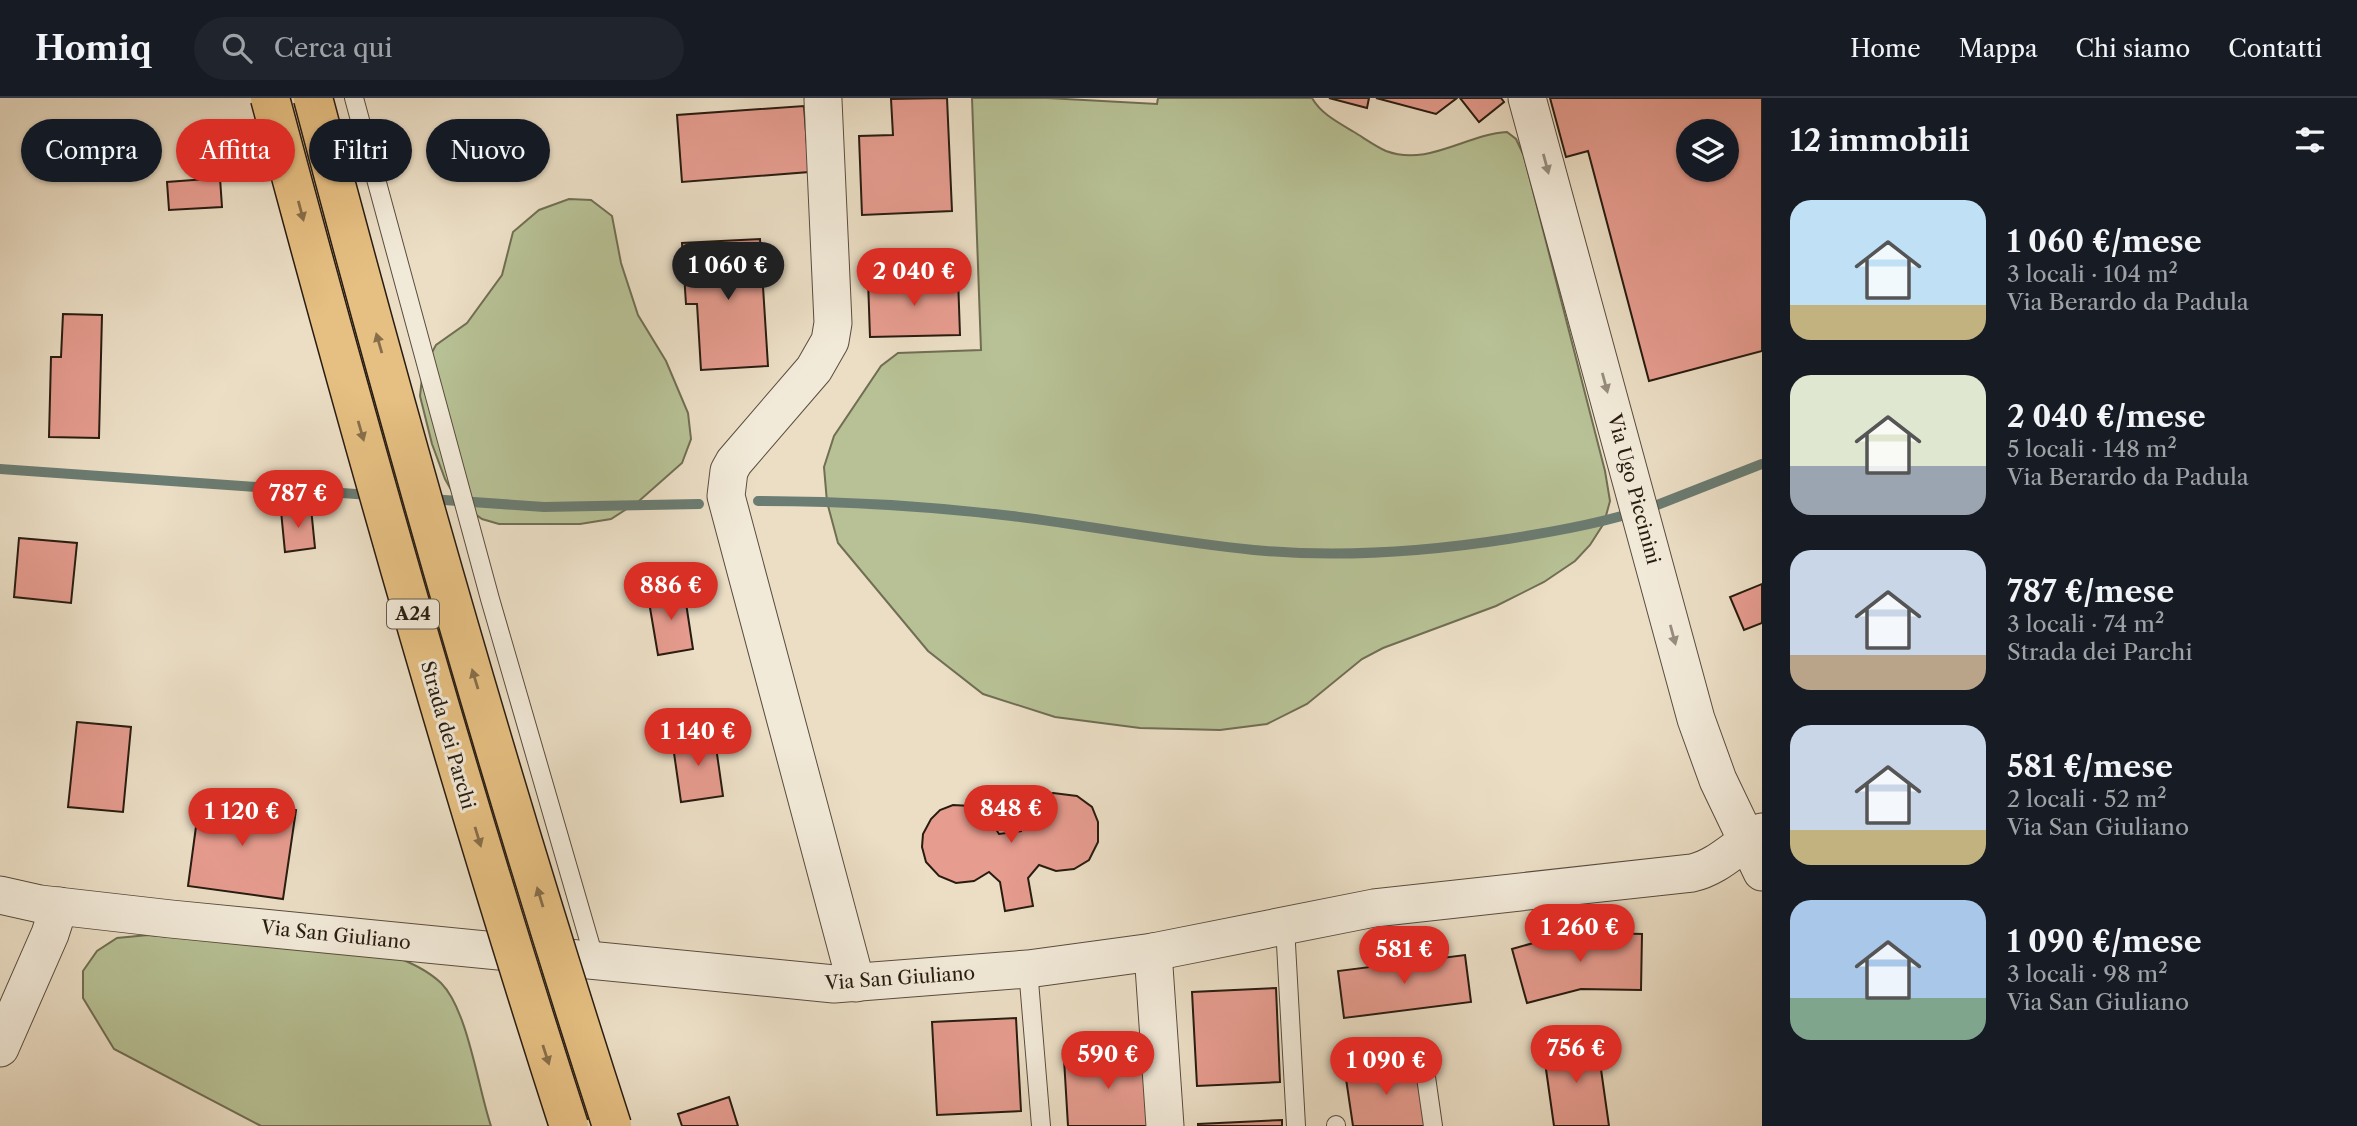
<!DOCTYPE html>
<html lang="it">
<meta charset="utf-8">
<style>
:root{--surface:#171b24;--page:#20242c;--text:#f1f3f6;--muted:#9ea1a6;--line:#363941;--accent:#d93025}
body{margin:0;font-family:"Libre Caslon Text",serif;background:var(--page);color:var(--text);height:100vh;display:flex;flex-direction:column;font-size:26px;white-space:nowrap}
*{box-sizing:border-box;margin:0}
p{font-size:23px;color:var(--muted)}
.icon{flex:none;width:38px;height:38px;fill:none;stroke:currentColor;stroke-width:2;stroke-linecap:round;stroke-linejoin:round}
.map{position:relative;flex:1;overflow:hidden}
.drawer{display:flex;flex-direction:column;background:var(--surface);width:595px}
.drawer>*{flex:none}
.top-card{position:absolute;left:21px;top:21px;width:665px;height:63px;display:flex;gap:14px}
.buttons{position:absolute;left:1676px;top:21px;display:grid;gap:14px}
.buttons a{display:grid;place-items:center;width:63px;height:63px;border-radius:50%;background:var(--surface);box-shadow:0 2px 5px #0004;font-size:35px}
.price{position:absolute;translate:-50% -60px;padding:0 16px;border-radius:24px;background:var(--accent);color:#fff;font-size:23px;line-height:46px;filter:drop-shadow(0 2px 4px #0008)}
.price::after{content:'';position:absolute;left:50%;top:42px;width:21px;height:16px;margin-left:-10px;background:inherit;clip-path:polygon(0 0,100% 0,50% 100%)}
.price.selected{background:#222;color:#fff}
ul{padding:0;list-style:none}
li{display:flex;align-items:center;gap:21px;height:175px;padding:0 28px}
li span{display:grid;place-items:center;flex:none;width:196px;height:140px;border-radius:21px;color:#555}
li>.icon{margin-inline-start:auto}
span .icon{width:84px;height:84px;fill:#fffc;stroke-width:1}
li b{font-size:30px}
h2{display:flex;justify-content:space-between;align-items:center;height:84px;padding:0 28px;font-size:30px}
.pill{padding:0 24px;border-radius:32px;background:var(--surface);box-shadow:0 2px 5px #0004;font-size:24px;line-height:63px}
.pill.selected{background:var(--accent);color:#fff}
header{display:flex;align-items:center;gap:42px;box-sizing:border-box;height:98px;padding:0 35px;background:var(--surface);border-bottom:2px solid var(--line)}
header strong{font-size:33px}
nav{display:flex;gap:38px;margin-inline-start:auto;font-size:24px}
.search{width:490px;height:63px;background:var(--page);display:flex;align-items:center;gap:18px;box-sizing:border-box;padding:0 24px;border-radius:38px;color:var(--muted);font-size:26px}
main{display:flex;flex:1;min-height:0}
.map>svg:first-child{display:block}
.green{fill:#b7c195;stroke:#706e53;stroke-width:2}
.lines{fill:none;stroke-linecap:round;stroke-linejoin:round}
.stream{stroke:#6b7c72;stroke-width:10}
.building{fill:#e69c8f;stroke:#281c11;stroke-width:2;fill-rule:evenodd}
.lane-casing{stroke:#594c3e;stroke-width:20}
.street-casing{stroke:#594c3e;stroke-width:39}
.lane{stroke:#f2ead9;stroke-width:18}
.street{stroke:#f2ead9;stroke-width:37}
.highway-bridge-casing{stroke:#281c11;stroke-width:41;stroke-linecap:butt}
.highway-bridge{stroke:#e6bf82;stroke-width:38}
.oneway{fill:#978d7f}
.oneway2{fill:#876e4a}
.labels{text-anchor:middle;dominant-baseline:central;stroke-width:6;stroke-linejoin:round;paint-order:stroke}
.shield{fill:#f2ead9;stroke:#655a4d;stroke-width:2}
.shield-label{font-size:18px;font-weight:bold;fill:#281c11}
.street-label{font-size:19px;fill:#281c11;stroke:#f2ead9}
</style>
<header>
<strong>Homiq</strong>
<div class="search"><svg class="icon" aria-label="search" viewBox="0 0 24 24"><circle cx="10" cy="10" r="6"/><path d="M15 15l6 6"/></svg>Cerca qui</div>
<nav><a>Home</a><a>Mappa</a><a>Chi siamo</a><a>Contatti</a></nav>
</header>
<main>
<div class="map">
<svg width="1762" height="1028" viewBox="0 0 1762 1028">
<rect width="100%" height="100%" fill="#ebdec5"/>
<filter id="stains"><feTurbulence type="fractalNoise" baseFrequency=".00286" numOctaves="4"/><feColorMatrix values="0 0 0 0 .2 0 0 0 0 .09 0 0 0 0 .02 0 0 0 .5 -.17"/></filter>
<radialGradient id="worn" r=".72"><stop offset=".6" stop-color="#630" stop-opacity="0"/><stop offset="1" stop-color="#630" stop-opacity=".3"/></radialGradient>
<g class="green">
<path d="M972,0h75l110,6 1,-6h154c9,16 27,25 42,34 10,6 21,14 32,19 42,16 81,-17 121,-19l9,7 8,17 81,315 5,30 -6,22 -14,22 -15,16 -31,21 -48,24 -113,42 -21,11 -55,45 -40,20 -47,6 -80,-2 -85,-11 -72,-23 -55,-43 -90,-108 -11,-41 -3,-35 10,-31 47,-70 17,-13 83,-3z"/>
<path d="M569,101l22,1 21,16 9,47 17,52 28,46 22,52 3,26 -9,24 -43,38 -28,18 -31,5h-81l-17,-5 -15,-11 -13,-13 -9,-16 -13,-35 -12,-48 3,-27 13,-24 31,-22 35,-48 11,-43 26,-22z"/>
<path d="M148,837l246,21c17,7 33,14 47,27 27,27 37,105 50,143h-230l-147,-77 -31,-51v-27l14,-20 20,-13z"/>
</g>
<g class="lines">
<g class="stream">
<path d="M0,371l370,26"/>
<path d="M430,401l114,8 155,-3"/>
<path d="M758,403c84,0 169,5 254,15 81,10 161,26 242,34 84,8 170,2 254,-11 42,-7 84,-14 124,-26"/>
<path d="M1647,411l115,-45"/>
</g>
</g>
<g class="building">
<path d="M947,0l5,113 -90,4 -3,-79 34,-1 -2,-36z"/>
<path d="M1329,0h40l-2,10z"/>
<path d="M1376,0h81l-21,16z"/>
<path d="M1460,0h41l3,4 -25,20z"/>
<path d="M1550,0h212v253l-113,30 -61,-230 -22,6zM1689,33h38v39h-38z"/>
<path d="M804,8l5,66 -127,10 -5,-67z"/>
<path d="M220,80l2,29 -53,3 -2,-28z"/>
<path d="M760,141l8,127 -67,4 -4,-66h-11l-4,-61z"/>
<path d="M958,180l2,57 -90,2 -2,-57z"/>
<path d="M63,216l39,1 -3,123 -50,-1 2,-80h10z"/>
<path d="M311,410l4,40 -30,4 -4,-41z"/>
<path d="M19,440l58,5 -6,60 -57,-6z"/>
<path d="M1762,486v39l-18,7 -14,-33z"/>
<path d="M684,492l9,59 -35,6 -10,-59z"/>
<path d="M77,624l54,5 -8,85 -55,-5z"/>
<path d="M714,635l9,63 -42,6 -9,-63z"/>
<path d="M1053,695l24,3 15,11 6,15v20l-9,18 -15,9 -18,2 -17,-6 -11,13 5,28 -28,5 -5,-29 -11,-10 -15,9 -18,2 -17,-7 -13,-14 -4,-15 1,-13 8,-15 9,-9 13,-5 18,1 16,9 12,19 22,-3 1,-10 8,-15 10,-8z"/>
<path d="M200,699l96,13 -13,89 -95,-13z"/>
<path d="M1572,834l70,2 -1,56 -60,-1 -54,14 -15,-54z"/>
<path d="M1465,857l6,47 -127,16 -6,-47z"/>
<path d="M1276,890l4,94 -83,4 -5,-94z"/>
<path d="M1016,920l5,93 -84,4 -5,-93z"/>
<path d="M1597,943l12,85h-55l-11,-78z"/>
<path d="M1148,957l4,71h-84l-4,-67z"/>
<path d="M1416,965l9,63h-72l-8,-54z"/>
<path d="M729,999l9,29h-56l-4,-12z"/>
<path d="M1282,1022v6h-84v-2z"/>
</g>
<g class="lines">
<g class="lane-casing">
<g id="lane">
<path d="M354,0l136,501 105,362"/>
<path d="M1285,828l11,200"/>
<path d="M1028,871l13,157"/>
<path d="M1422,951l11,77"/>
<path d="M1336,1027v1"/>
</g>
</g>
<g class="street-casing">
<g id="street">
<path d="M1527,0l169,621 22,61 44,92"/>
<path d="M823,2l10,223 -3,18 -16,28 -80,93 -5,9 -3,25 130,487"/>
<path d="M0,797l40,9 131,15 663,65 194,-15 125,-17 221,-44 318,-35c27,-6 45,-28 70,-41"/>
<path d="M1153,854l12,174"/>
<path d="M0,950l50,-114 9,-28"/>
</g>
</g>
<use href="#lane" class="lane"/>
<use href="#street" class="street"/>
<g class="highway-bridge-casing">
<g id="highway-bridge">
<path d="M270,0c92,345 189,688 299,1028"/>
<path d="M313,0c91,345 189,689 299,1028"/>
</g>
</g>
<use href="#highway-bridge" class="highway-bridge"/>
</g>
<defs><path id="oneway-solid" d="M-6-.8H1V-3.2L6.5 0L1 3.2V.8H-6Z" transform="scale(1.75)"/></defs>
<g class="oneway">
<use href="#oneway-solid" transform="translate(1546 66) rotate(75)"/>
<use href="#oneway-solid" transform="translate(1605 285) rotate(75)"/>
<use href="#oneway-solid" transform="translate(1673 537) rotate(75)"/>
</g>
<g class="oneway2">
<use href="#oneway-solid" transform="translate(301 113) rotate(75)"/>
<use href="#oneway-solid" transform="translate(379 245) rotate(-106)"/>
<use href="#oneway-solid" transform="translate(361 333) rotate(74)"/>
<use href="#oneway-solid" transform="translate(475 581) rotate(-107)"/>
<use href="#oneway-solid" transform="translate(478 739) rotate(73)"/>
<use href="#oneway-solid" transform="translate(540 799) rotate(-107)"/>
<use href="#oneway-solid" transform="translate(546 957) rotate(72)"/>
</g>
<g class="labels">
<rect class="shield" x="387" y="501.5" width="52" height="29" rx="5"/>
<g class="shield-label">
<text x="413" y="516">A24</text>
</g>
<g class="street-label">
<text transform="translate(1634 391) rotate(75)">Via Ugo Piccinini</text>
<text transform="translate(448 637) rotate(74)">Strada dei Parchi</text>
<text transform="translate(336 837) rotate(6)">Via San Giuliano</text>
<text transform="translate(900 880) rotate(-4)">Via San Giuliano</text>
</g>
</g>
<rect width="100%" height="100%" filter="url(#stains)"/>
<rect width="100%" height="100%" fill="url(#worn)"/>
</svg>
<div class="buttons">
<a><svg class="icon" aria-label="layers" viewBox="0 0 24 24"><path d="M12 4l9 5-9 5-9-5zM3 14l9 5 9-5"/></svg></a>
</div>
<b class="price selected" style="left:728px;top:204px">1 060 €</b>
<b class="price" style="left:914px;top:210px">2 040 €</b>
<b class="price" style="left:298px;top:432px">787 €</b>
<b class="price" style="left:671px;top:524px">886 €</b>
<b class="price" style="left:698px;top:670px">1 140 €</b>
<b class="price" style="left:1011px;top:747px">848 €</b>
<b class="price" style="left:242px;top:750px">1 120 €</b>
<b class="price" style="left:1580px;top:866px">1 260 €</b>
<b class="price" style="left:1404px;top:888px">581 €</b>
<b class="price" style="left:1576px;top:987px">756 €</b>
<b class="price" style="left:1108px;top:993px">590 €</b>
<b class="price" style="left:1386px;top:999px">1 090 €</b>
<div class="top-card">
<a class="pill">Compra</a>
<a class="pill selected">Affitta</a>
<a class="pill">Filtri</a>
<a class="pill">Nuovo</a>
</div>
</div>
<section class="drawer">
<h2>12 immobili<svg class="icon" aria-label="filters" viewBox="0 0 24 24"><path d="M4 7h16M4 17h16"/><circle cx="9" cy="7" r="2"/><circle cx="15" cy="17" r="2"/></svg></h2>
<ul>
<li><span style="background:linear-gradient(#bfe0f5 75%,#c2b280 0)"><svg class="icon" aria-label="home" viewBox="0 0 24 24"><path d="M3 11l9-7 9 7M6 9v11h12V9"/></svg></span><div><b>1 060 €/mese</b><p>3 locali · 104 m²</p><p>Via Berardo da Padula</p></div></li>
<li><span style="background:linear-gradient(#dfe7d0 65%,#9aa5b1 0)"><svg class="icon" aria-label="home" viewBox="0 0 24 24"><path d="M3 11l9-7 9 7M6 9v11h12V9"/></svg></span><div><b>2 040 €/mese</b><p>5 locali · 148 m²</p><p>Via Berardo da Padula</p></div></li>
<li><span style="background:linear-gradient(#c9d6e8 75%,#b9a48a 0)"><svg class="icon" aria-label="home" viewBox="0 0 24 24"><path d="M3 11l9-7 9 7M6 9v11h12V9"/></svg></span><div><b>787 €/mese</b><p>3 locali · 74 m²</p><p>Strada dei Parchi</p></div></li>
<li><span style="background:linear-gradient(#c9d6e8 75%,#c2b280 0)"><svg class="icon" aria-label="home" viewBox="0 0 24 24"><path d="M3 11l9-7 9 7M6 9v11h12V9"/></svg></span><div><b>581 €/mese</b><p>2 locali · 52 m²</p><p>Via San Giuliano</p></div></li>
<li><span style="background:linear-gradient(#a9c7e8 70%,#7fa58c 0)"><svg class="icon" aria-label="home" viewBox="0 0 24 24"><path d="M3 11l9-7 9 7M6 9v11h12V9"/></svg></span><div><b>1 090 €/mese</b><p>3 locali · 98 m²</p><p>Via San Giuliano</p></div></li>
</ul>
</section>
</main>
